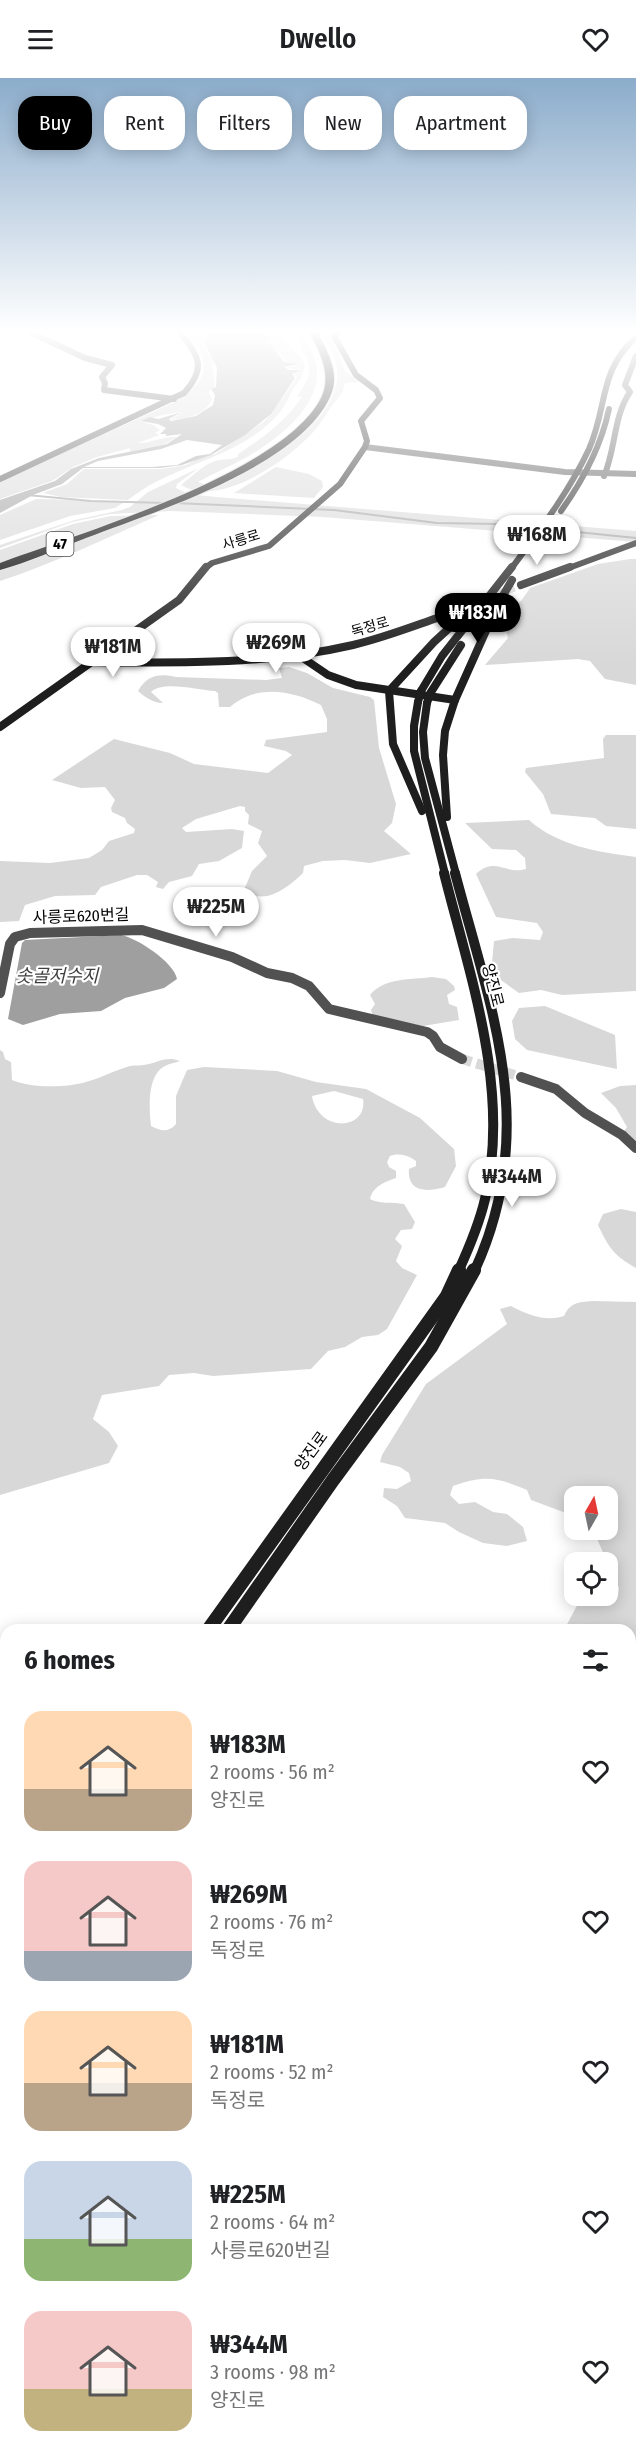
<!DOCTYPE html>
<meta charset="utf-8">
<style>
:root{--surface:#fff;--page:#f2f2f2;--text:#202124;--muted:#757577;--accent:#000}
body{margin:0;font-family:"Fira Sans Condensed","Noto Sans KR",sans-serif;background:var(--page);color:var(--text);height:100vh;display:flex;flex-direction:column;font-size:22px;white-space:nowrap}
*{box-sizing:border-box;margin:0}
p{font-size:20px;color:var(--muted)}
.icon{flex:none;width:33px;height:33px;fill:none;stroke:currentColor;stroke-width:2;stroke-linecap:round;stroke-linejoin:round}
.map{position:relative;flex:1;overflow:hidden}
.sheet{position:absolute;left:0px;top:1546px;width:636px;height:836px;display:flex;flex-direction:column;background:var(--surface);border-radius:18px 18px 0 0;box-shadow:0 3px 15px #0003}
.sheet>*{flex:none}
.hud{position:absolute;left:18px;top:18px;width:600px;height:54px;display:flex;gap:12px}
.needle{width:39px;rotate:9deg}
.controls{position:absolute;left:564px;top:1408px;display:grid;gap:12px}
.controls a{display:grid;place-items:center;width:54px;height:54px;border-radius:12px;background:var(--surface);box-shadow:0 3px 15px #0003;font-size:30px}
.price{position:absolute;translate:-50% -51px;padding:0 14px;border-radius:21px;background:#fff;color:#222;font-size:20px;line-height:39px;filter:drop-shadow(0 2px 3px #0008)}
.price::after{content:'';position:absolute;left:50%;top:36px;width:18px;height:14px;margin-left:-9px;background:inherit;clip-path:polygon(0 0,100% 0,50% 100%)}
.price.selected{background:var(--accent);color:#fff}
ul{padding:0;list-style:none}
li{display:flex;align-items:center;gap:18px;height:150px;padding:0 24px}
li span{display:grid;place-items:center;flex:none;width:168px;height:120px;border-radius:18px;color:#555}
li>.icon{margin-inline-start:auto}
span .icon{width:72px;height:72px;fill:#fffc;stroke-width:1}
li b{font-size:26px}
h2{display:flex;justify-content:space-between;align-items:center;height:72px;padding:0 24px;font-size:26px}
.chip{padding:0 21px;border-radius:18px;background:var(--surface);box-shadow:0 3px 15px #0003;font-size:21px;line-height:54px}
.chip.selected{background:var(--accent);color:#fff}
header{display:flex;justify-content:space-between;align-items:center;height:78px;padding:0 24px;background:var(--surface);font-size:27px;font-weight:600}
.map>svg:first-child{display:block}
.green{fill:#d8d8d8;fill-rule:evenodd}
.water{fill:#9f9f9f;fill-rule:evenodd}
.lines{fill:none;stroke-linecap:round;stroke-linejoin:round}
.stream{stroke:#9f9f9f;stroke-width:2}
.street-tunnel{stroke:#d9d9d9;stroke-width:10;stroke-dasharray:10 5;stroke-linecap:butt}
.secondary-tunnel{stroke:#d9d9d9;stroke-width:8;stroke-dasharray:8 4;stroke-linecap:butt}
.highway-casing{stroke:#dbdbdb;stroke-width:2}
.street-far2{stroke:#515151;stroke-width:6}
.street-far1{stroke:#515151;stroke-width:10}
.street{stroke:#515151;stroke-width:18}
.secondary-far4{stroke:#1e1e1e;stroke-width:6}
.secondary-far3{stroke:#1e1e1e;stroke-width:8}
.secondary-far2{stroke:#1e1e1e;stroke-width:10}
.secondary-far1{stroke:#1e1e1e;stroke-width:14}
.secondary{stroke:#1e1e1e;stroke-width:18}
.highway{fill:#000;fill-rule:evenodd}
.secondary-bridge{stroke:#1e1e1e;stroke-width:8}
.labels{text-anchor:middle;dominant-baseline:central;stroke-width:4.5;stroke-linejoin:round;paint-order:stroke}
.far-street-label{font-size:14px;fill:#000;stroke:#fff}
.shield{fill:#fff;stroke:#4c4c4c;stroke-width:1.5}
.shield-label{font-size:15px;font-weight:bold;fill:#000}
.street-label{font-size:16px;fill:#000;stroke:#fff}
.water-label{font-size:18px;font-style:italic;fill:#404040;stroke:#fff}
</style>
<header><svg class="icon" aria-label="menu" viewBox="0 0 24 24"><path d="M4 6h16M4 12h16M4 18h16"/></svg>Dwello<svg class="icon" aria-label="heart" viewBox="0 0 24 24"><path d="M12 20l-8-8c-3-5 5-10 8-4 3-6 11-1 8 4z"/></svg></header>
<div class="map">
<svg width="636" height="2381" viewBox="0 0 636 2381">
<rect width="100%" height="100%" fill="#fff"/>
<g class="green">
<path d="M186,255h16l5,4 -4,2 3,1 -4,2 10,18 3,26 -7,6 4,7c-6,16 -27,20 -42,21l13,-8c-4,-1 -38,7 -44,9l14,4 7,5 -5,3 4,2 -21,8c13,0 25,-7 39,-6l-12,7 -33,7h-2v-3l-33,9 -24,10 -21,14 -52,18v-18l175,-79c34,-22 39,-39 11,-69z"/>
<path d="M264,255h13l25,26c6,11 -2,20 -8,29 -5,8 -8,17 -14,24 -39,47 -107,51 -152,88l-67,-3 -18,-4 24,-9 17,-15h78l24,-4 14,-7 15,-4 50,-33 32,-43 -3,-4 8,-4 -16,-2 15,-4 -15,-2 -15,-19h-4l4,-3 -3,-7z"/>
<path d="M294,255l7,1c9,12 17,26 16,42 -2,35 -42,65 -70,81 -16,9 -33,16 -49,25 6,2 13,5 19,4 7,0 18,-8 24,-12 34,-17 92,-52 96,-95 2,-18 -7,-32 -17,-46l11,3 14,35 14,11 -14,1c-2,11 -7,15 -14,24 -5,7 -10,16 -16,23 -25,29 -95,79 -134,55 10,-8 22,-20 34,-24 8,-3 16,0 24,-5l-2,-1c25,-17 47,-32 65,-58l-5,-1c12,-17 17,-24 7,-44 -4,-7 -4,-13 -10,-19z"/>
<path d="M276,389l33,7 13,7 1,6 -9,11 -80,-5z"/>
<path d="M199,390l-22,16 -1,4 12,6 28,3 420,34v11l-313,-25 -153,-6 -60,3 -38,8 -72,26v-3l75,-25 47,-10 8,-3 18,-15z"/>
<path d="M36,421h7l81,3 -9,6 -45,8 -70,24v-25z"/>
<path d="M159,437c-53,23 -104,48 -159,66v-31l73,-26 38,-8z"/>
<path d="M630,481h6v126l-31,-6 -15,-18 -12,-2 -93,6 23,-27 -6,-22 3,-6 16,-9 9,-13 68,-24z"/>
<path d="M289,589l18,6 26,15 37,9 4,3 5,48 17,56 -4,19 -8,8 27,23 -41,9 -25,-3 -22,1 -19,5 -1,7c-15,14 -38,34 -59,17l8,-19 15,-15 -9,-13 4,-12 -14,-7 1,-9 -4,-4v-4l-5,-1 -44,13 -14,9 4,4 46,-3 12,2 -2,17 -23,13 -20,3 -7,12 -23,6 -6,7 -7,-2 2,-5 -11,-7h-10l-36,12 -6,8 -40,1 -30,9 -6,16 -19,1v-61l50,2 39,-5 13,-8 7,-9 25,-8 1,-4 -8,-6 -2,-5 -13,-6 -1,-4 4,-8 -10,-13 -24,1 -29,-8 62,-41 56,14 24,11 74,9 24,-18 -6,-4 -22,-5 2,-6 61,-8v-13l-6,-14c-30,-15 -64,-21 -91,2h-11l-1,-14 -3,-2c-17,-1 -52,-11 -64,1l12,11c-10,0 -18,-6 -25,-12 9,-16 21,-18 38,-14l90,3 16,-2 -3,-10z"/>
<path d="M606,657h30v94l-30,-3 -11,-8 -44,-4 -8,-20 -18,-22 1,-4 78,-10 -1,-19z"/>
<path d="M529,742c29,26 69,32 107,37v134l-74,4 -21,-5 -22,3 -28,-20 3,-32 19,-3 27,2 3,-8 -6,-9 -41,-6 -20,-43c19,-18 29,1 50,-5l-1,-11 -9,-8 -24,-1 -27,-26z"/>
<path d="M432,899l14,2 8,7 1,4 -8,5 2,9 8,3 2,13 -36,6 -50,-10 -2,-6 4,-6 -5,-9c15,-18 40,-15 62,-18z"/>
<path d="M545,928l70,29 2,34 -90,-19 -12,-11 -3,-18 7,-13z"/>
<path d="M0,972l3,2 2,7 6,3 1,18c18,8 54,8 74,2 15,-4 29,-12 44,-16 6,-1 12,0 19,-2 11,-3 19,-8 31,-3 -5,2 -10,2 -15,5 -18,9 -16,42 -14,60 10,5 17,7 25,-2v-28l11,-26 17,-3 73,4 39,11 50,7 54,29 34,31 2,17 -11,21c-17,5 -38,6 -36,-18l7,-3v-5c-8,-6 -16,-8 -26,-5l-3,6 2,5 7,4v7c-11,4 -23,8 -26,21 8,5 23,3 34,5l11,18 -3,7 -11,1 -6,9 7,7 -6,15 6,7 15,7 -30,54 -9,6 -16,2 -17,10 -17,4 -17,18 -98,7 -19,-3 -25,2 -10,11 -57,9 -9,24 16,13 9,14 -9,17 -109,32zM334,1013l29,8c5,32 -45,34 -51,-3z"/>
<path d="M636,1007v62l-14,-13 5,-7 -11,-19 -15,-15 19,-7z"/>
<path d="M621,1131l15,3v56c-23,-13 -27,-20 -38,-43l5,-11z"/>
<path d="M592,1223l44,1v843l-6,-19v-496h-66l18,-34h36l1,-8 -26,-58h15v-33h-34v19l-43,-16 -4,-10c-31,-13 -42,-15 -74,-4l-3,9 9,9 16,-2 18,10 14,2 16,13 4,14 -20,5 -24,-3 -24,-11 -14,-9 -40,-5 -8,-12 -14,-9 1,-9 13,1 14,-8 -2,-8 -9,-6 -20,-5 2,-7 44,-71 81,-60 -7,-15 11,-3c17,9 34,16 53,10 6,-13 14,-14 28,-15z"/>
<path d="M636,2090v221l-6,-2v-209z"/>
</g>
<g class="water">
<path d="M203,255h64l3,7 -5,3 6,1 13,18 15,2 -15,3 5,3h12l-9,4 3,4 -24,36 -26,21 -34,20 -29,10 -22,3h-77l-21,16 -29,11 -33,18v-13l55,-19 16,-12 28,-11 68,-14 15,-10 -16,2v-2h-6l6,-6 -8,-4 -18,-3 10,-4 8,2 24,-7 -13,7 2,2 25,-5 17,-11 2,-10 -4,-6 5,-2 1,-19 -13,-26 4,-2 -5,-1 6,-2zM187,362l35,5 -12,9 -14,2 -19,9 -25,2h-68l14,-6 63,-12z"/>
<path d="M121,857c16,3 53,27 56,44l-13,9 -39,10 -24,13 -41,3 -37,11 -15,-6 14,-76 3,-3z"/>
</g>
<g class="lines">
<g class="stream">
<path d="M27,417l64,6 75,2"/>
<path d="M174,425l160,7 103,13 62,1 137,14"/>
</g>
<path class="street-tunnel" d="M462,981l59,18"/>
<path class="secondary-tunnel" d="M440,539l81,-32"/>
<g class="highway-casing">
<path id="highway" d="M310,255h8c10,20 23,41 12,64 -32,70 -176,115 -244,141 -29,11 -57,24 -86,32v-7c80,-30 283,-90 321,-165 11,-23 -1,-45 -11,-65z"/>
</g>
<g class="street-far2">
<path d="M32,255l53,25 27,7 -10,12 3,6 -1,7 70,9"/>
<path d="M365,369l200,25 71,2"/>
<path d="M604,398c12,-27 9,-59 26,-84l-5,-7 11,-29"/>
<path d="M0,401l184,-86c22,-24 16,-37 -4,-60"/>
</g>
<g class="street-far1">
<path d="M0,915l10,-49 5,-7 15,-4 112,-3 90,27 35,16 25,5 17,8 20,23 98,23 6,4 7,11 22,12"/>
<path d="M521,999l35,12 29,24 37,22 14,13"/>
</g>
<g class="street">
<path d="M207,2376l5,5"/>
<path d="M295,2381l7,-5"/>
</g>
<g class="secondary-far4">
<path d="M561,433c23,-32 40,-64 48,-102"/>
<path d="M204,491l8,-6 57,-17 71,-62 25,-37 2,-6 -6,-20 19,-23 -4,-8 -20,-15 -22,-39 4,-3"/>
<path d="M511,491c28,-38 58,-77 78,-120 19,-43 9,-77 47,-112"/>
<path d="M566,491l70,-26"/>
</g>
<g class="secondary-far3">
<path d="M521,507l49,-18"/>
<path d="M133,558l-9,9 1,6 20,7"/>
<path d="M300,578l28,19 28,10 99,15"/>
<path d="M90,584c88,1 177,3 263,-17 30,-7 58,-18 87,-28"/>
<path d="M421,613l21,-35 70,-89"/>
<path d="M431,614l30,-47"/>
<path d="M418,624l-4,24v25l31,123"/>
<path d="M427,625l-4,29 2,26 31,116"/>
<path d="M0,649l179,-127 27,-33"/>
<path d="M422,733l-29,-67 -4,-53 45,-49 47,-43"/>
<path d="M447,739l-4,-62 2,-24 10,-31 42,-94 15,-26"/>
</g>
<g class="secondary-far2">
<path d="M444,795c26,103 67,219 41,326 -6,26 -16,49 -27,73"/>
<path d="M455,795c37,140 85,257 19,399"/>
</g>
<g class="secondary-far1">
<path d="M208,1552l239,-334 12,-26"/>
<path d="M228,1552l105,-150 98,-133 43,-77"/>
</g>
<g class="secondary">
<path d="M0,2076l6,-122"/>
<path d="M55,2376v5"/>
<path d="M0,2380l6,-37"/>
<path d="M29,2381l1,-5"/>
</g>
<use href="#highway" class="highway"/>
<g class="secondary-bridge">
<path d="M418,624l3,-11"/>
<path d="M427,625l4,-11"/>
</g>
</g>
<linearGradient id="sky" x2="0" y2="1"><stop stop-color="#8baccb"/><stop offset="0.43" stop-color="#fff"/><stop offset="1" stop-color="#fff" stop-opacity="0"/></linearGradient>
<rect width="636" height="588" fill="url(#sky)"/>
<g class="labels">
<g class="far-street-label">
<text transform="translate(241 462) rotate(-17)">사릉로</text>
<text transform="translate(370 549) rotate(-16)">독정로</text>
</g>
<rect class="shield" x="46.5" y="454" width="27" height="24" rx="4.5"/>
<g class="shield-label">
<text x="60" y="466">47</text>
</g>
<g class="street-label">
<text transform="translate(81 838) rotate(-2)">사릉로620번길</text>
<text transform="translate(493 907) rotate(76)">양진로</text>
<text transform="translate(311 1373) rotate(-54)">양진로</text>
</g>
<g class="water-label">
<text x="57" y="898">솟골저수지</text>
</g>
</g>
</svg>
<div class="controls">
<a><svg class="needle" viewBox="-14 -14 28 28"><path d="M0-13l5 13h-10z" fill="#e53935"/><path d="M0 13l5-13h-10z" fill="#757577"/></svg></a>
<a><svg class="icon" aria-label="locate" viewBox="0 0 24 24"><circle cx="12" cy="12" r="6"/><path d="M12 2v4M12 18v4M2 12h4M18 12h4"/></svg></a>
</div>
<b class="price" style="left:537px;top:488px">₩168M</b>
<b class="price selected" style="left:478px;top:566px">₩183M</b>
<b class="price" style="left:276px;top:596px">₩269M</b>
<b class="price" style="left:113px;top:600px">₩181M</b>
<b class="price" style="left:216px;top:860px">₩225M</b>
<b class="price" style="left:512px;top:1130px">₩344M</b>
<div class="hud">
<a class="chip selected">Buy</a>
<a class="chip">Rent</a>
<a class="chip">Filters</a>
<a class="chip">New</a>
<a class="chip">Apartment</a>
</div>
<section class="sheet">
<h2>6 homes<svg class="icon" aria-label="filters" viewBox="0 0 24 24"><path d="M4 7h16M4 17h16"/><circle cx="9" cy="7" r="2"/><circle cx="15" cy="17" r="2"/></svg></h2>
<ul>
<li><span style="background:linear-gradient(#ffd9b3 65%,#b9a48a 0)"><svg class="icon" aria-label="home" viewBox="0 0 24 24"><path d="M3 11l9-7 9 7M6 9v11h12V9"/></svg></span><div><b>₩183M</b><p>2 rooms · 56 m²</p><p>양진로</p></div><svg class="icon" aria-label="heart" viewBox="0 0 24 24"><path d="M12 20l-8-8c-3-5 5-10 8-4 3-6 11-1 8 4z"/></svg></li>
<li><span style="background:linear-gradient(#f6c9c9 75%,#9aa5b1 0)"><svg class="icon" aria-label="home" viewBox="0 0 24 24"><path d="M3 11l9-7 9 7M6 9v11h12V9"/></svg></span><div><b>₩269M</b><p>2 rooms · 76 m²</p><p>독정로</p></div><svg class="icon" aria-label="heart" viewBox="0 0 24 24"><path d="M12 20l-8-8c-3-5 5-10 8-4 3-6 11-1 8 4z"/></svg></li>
<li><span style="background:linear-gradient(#ffd9b3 60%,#b9a48a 0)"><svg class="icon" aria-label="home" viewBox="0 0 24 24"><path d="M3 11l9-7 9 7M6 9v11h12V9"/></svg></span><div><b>₩181M</b><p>2 rooms · 52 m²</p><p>독정로</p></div><svg class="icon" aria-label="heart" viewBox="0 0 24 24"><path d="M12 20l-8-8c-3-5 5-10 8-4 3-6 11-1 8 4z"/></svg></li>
<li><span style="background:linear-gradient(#c9d6e8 65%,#8fb573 0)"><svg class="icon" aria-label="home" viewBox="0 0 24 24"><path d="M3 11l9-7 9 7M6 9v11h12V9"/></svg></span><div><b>₩225M</b><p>2 rooms · 64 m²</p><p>사릉로620번길</p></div><svg class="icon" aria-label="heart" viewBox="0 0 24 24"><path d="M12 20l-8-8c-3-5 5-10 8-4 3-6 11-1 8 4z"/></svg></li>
<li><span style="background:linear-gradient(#f6c9c9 65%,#c2b280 0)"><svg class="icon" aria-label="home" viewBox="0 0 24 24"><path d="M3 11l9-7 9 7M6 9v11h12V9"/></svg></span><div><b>₩344M</b><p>3 rooms · 98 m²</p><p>양진로</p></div><svg class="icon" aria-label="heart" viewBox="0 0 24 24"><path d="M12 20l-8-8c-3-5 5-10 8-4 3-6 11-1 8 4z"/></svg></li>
</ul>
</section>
</div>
